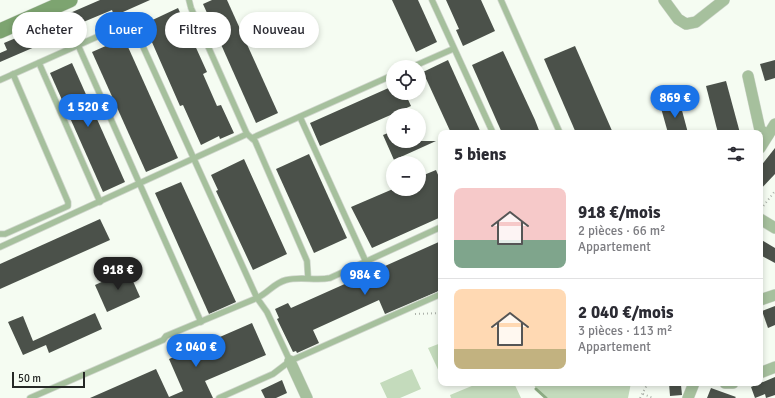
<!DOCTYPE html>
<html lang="fr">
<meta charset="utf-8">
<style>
:root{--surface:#fff;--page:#f7f7f7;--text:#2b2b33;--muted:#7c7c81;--line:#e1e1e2;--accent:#1a73e8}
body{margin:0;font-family:Signika,sans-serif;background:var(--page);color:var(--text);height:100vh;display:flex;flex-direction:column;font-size:15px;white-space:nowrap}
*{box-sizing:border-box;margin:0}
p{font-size:13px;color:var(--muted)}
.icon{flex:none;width:22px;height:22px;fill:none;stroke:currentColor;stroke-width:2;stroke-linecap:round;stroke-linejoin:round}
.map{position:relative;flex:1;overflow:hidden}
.details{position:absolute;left:438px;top:130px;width:325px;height:256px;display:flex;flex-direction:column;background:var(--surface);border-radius:8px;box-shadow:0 2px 6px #0003}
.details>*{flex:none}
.hud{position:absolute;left:12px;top:12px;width:366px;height:36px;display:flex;gap:8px}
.controls{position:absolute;left:386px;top:60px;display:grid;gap:8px}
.controls a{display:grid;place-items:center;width:40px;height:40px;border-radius:50%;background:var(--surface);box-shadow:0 2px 6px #0003;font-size:20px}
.scale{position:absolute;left:12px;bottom:10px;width:73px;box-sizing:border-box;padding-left:4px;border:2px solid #262926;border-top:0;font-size:11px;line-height:14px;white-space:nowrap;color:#262926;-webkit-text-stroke:3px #f5fcf2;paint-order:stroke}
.price{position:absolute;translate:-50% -34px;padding:0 9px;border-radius:14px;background:var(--accent);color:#fff;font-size:13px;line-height:26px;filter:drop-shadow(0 1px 2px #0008)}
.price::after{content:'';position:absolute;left:50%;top:24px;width:12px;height:9px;margin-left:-6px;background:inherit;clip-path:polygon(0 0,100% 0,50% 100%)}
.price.current{background:#222;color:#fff}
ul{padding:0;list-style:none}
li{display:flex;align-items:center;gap:12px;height:100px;padding:0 16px}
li+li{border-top:1px solid var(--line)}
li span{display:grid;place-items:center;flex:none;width:112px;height:80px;border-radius:8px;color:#555}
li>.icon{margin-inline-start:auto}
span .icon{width:48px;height:48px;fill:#fffc;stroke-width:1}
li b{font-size:17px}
h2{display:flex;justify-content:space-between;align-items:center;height:48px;padding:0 16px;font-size:17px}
.tag{padding:0 14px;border-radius:18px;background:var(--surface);box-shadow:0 2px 6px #0003;font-size:14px;line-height:36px}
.tag.current{background:var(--accent);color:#fff}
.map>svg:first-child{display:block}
.green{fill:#c4dbbc}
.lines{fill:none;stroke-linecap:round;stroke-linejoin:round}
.stream{stroke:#8dab83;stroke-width:3}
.building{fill:#4b514a}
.lane-casing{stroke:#d0d6cd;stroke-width:7}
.street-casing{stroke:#d0d6cd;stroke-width:12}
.secondary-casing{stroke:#d0d6cd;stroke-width:16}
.path{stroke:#abb1a9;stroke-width:2;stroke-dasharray:1 3;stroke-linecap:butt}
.lane{stroke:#a6c09d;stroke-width:5.5}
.street{stroke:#a6c09d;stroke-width:11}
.secondary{stroke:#7da470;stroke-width:15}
</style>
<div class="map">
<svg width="775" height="398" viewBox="0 0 775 398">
<rect width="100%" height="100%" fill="#f5fcf2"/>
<g class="green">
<path d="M441,343v33l-13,-28z"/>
<path d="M412,369l9,20 -21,9h-13l-7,-15z"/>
<path d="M479,383h35l7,15h-70l-1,-3z"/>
<path d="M533,383h98l-3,15h-82l-10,-9z"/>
</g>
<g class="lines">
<path class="stream" d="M536,389l10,9"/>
</g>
<g class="building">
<path d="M100,0h50l-36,16 -2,-6 -43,18 -6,-12z"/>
<path d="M212,0h15l51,113 -22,10 -53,-119z"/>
<path d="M392,0h26l19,42 -21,10z"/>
<path d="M446,0h35l14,31 -32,15 -7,-16 3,-1z"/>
<path d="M178,8l29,64 -4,2 14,32 4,-1 13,28 -14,6 -1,-3 -18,9 -18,-40 -3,1 -36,-82z"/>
<path d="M30,32l7,14 -37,16v-9l7,-3 -3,-7z"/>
<path d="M124,38l54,120 -32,14 -54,-120z"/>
<path d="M575,46l38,87h-37l-32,-74z"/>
<path d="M503,51l32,69 5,13h-38l-30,-68z"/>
<path d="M448,60l33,73h-30l-28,-61z"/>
<path d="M775,60v18l-10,3 -5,-17z"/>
<path d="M72,63l53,119 -22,10 -53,-119z"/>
<path d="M726,81l14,52h-22l-12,-47z"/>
<path d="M393,86v7h12l6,13 -91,40 -10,-23z"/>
<path d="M680,103l8,30h-20l-7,-25z"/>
<path d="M393,131v10h43l-42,19 -11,-25z"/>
<path d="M775,148v26l-15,16v-23z"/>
<path d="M309,154l38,84 -33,15 -38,-84z"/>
<path d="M244,159l43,95 -34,16 -37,-79 2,-1 -7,-15z"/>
<path d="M436,170l5,12v35l-69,31 -21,-41 42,-18h26v-12z"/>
<path d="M181,182l55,120 -27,12 -54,-121z"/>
<path d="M100,219l10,21 -110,49v-25z"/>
<path d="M760,239l15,9v15l-15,-8z"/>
<path d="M441,241v49l-56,24 -6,-14 -66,30 6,13 -22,10 -1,-2 -3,1 -16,-33 2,-1 -4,-9 13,-6 3,5z"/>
<path d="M128,270l12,27 -33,15 -12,-27z"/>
<path d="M775,306v19l-7,3 -6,-17z"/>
<path d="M95,313l7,16 -53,24 -3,-8 -23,10 -15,-33 15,-6 10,25z"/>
<path d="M252,323l14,32 -61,26 8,17h-123l66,-29 13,28 14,-6 -14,-32z"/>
<path d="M775,377v18l-9,3 -1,-4 -10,4 -4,-11z"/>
<path d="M282,380l5,13 -11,5h-11l-4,-8z"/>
<path d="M669,383l12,2 1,10 -12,1z"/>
<path d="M711,388l25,9 -1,1h-28z"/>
</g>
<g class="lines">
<g class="lane-casing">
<g id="lane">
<path d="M189,0l2,8 56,126 8,7 52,120 1,16"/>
<path d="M432,0l61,133"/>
<path d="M501,0l59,133"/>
<path d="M78,45l123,277"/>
<path d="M39,63l61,139"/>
<path d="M412,67l41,-18"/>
<path d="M0,80l119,-53 14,1 7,12 117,258 10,14 23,49"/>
<path d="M300,117l66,145"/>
<path d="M252,138l141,-63"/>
<path d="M0,234h5l63,-28v-4l-55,-128"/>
<path d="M0,247l247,-113"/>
<path d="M30,398l133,-58 3,-4 91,-38c11,-5 17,-15 29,-18 15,-4 29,1 44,-2l111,-51"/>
<path d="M219,398l54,-24 17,-13 151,-67"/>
</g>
</g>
<g class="street-casing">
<g id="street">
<path d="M664,0l14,19 8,5 10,-2 28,-22"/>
<path d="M748,76l12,54 8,5"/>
<path d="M760,148l15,-24"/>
<path d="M760,219l15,9"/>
<path d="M760,300l15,-5"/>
<path d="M290,361l17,37"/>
<path d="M760,373l15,-6"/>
<path d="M725,383h8"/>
<path d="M688,398l6,-15"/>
</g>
</g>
<g class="secondary-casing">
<path id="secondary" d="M0,31l70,-31"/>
</g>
<g class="path">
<path d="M761,209l14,-18"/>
<path d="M415,314l26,-1"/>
<path d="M643,394l10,4"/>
<path d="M640,398l8,-15"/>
</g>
<use href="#lane" class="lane"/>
<use href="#street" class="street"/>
<use href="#secondary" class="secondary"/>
</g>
</svg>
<div class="controls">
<a><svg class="icon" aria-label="locate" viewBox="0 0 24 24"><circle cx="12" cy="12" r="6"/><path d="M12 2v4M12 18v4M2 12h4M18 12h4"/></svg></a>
<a>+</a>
<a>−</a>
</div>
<div class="scale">50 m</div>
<b class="price" style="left:675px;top:119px">869 €</b>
<b class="price" style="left:88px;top:128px">1 520 €</b>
<b class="price current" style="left:118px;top:291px">918 €</b>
<b class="price" style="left:365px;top:296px">984 €</b>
<b class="price" style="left:196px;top:368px">2 040 €</b>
<div class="hud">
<a class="tag">Acheter</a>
<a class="tag current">Louer</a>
<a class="tag">Filtres</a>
<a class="tag">Nouveau</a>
</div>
<section class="details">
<h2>5 biens<svg class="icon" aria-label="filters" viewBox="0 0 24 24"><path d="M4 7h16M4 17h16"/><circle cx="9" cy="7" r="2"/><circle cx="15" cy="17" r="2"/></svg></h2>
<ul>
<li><span style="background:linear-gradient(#f6c9c9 65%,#7fa58c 0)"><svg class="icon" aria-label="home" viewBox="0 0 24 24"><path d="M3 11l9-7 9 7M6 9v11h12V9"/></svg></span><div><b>918 €/mois</b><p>2 pièces · 66 m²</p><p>Appartement</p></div></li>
<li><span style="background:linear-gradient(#ffd9b3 75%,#c2b280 0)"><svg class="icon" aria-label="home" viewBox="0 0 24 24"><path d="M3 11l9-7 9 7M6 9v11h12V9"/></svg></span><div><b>2 040 €/mois</b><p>3 pièces · 113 m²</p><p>Appartement</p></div></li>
</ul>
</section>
</div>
